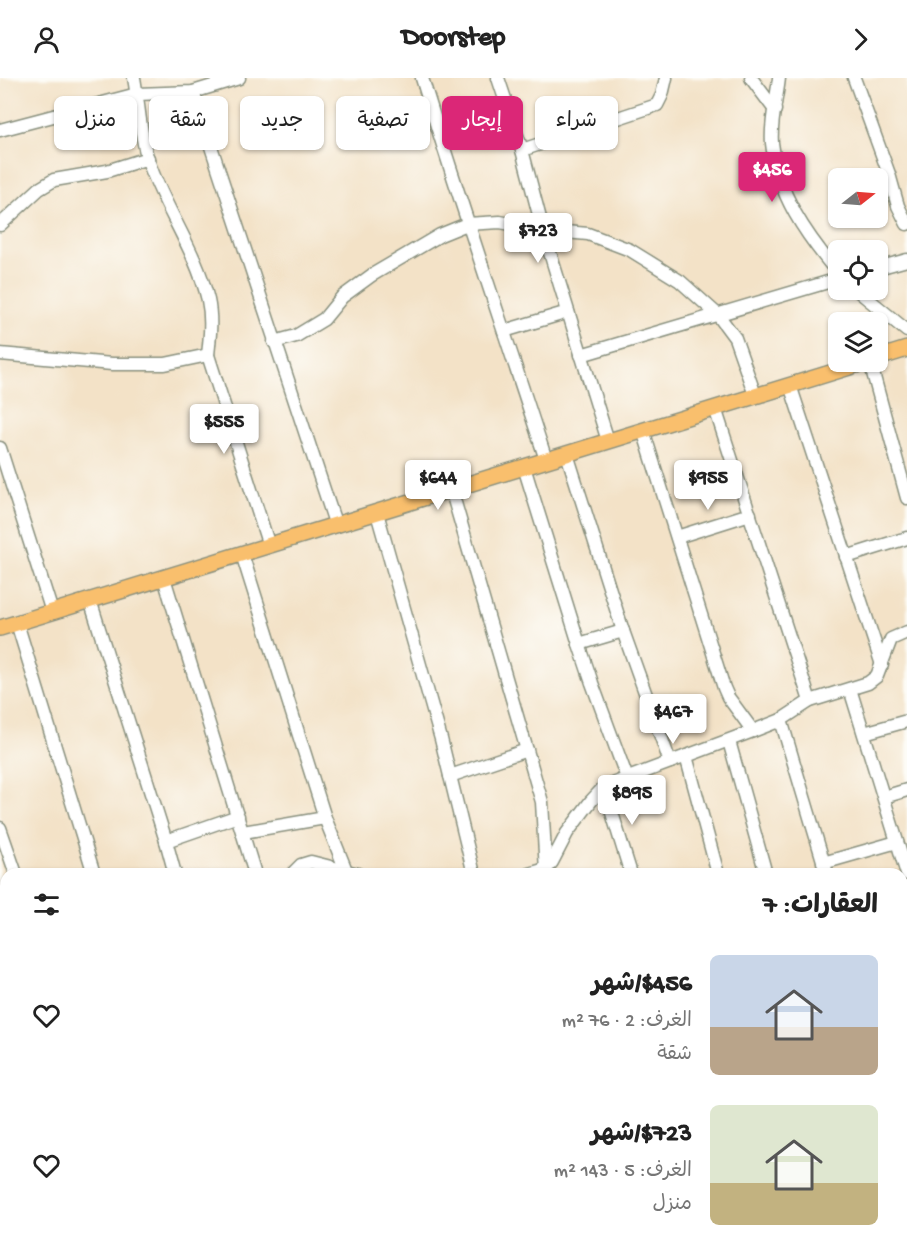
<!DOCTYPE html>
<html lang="ar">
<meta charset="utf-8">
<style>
:root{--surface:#fff;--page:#f6f6f6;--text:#222;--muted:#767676;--accent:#db2777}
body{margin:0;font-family:"Gochi Hand","Playpen Sans Arabic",sans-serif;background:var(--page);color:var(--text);direction:rtl;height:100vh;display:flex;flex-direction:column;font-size:22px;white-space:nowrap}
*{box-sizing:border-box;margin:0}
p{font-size:20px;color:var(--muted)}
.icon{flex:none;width:33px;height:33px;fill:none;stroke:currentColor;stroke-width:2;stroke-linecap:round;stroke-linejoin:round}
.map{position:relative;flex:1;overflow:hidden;direction:ltr}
.side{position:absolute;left:0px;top:790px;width:908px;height:386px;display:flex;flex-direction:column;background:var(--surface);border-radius:18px 18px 0 0;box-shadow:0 2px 4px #0004;direction:rtl}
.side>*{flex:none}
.guide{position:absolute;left:18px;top:18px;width:600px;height:54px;direction:rtl;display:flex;gap:12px}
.needle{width:39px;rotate:73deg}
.tools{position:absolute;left:828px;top:90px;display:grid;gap:12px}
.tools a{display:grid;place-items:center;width:60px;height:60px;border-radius:9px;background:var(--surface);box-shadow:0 2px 4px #0004;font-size:30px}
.price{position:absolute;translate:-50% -51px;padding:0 14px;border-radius:6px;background:#fff;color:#222;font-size:20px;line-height:39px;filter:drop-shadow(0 2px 3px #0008)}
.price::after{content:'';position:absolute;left:50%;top:36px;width:18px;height:14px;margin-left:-9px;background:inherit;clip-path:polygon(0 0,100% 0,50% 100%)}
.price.selected{background:var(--accent);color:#fff}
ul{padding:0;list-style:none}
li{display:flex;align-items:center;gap:18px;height:150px;padding:0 30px}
li span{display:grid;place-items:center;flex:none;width:168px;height:120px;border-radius:9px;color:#555}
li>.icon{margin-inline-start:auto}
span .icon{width:72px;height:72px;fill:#fffc;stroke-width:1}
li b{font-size:26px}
h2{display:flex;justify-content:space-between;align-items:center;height:72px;padding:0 30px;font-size:26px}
.pill{padding:0 21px;border-radius:9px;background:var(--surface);box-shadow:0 2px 4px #0004;font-size:21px;line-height:54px}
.pill.selected{background:var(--accent);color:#fff}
header{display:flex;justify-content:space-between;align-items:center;height:78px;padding:0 30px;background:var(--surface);font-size:27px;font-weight:700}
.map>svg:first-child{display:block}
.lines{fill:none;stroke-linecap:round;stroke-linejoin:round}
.minor-casing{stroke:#89907e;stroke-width:15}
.major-casing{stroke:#89907e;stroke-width:18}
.minor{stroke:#fff;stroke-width:12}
.major{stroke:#f9bf6d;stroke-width:15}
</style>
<header><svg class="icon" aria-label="forward" viewBox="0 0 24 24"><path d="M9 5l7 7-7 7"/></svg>Doorstep<svg class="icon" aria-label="person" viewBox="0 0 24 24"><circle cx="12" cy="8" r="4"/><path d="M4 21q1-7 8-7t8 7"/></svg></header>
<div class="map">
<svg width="907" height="1175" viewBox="0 0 907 1175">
<rect width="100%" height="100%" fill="#fdfcf7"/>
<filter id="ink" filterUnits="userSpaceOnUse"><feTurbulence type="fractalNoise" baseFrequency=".0167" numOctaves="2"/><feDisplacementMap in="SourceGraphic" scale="12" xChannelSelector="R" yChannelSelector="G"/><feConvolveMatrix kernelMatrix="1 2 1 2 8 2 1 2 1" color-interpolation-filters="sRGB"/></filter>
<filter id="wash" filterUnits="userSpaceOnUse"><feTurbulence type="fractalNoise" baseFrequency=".008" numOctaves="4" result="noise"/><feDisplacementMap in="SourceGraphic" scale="24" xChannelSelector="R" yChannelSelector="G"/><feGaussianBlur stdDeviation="1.35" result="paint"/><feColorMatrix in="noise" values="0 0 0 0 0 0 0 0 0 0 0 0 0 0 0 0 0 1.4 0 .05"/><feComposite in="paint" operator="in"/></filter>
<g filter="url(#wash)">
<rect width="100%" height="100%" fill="#f3e2c7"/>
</g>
<g filter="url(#ink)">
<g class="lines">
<g class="minor-casing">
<g id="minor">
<path d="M134,0c5,27 6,56 14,82 16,48 48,90 60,140 4,18 2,37 0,55l61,191"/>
<path d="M422,0c39,128 83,255 124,382"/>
<path d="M498,0l24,72 21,80 65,211"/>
<path d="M751,0l24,32"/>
<path d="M779,0c-2,20 -9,44 -7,65 5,51 34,92 66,130"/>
<path d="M854,0l35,96 9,32 9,18"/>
<path d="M193,14l143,434"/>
<path d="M0,52l137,-36 56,-2 46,-14"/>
<path d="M522,72l135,-45 5,-10 4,-17"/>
<path d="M0,147l39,-36 15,-9 53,-9 41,-13"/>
<path d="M878,190l29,-8"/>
<path d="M857,212l50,41"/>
<path d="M504,253l64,-19"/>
<path d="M274,264l22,-6 28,-17 18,-22 30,-22 68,-40 27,-11 33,-2 43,8 45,4 42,16 50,31 38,34 17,23 20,57"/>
<path d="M0,276l112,10h53l43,-9"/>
<path d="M581,277l257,-76"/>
<path d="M870,284l37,136"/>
<path d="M790,307l92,280"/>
<path d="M715,330l95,293"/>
<path d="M643,352l81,258 4,9 25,34"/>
<path d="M0,370l52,164"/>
<path d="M567,376l56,177 47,131"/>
<path d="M524,389l55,177 44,-13"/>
<path d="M451,411l91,313 4,69"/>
<path d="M377,435l64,226 33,135"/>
<path d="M677,459l73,-23"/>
<path d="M242,476l83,264 22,55"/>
<path d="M846,479l61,-19"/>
<path d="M164,500l91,296"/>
<path d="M90,522l76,241 72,-25"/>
<path d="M17,545l77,251"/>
<path d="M579,566l13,39 35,95"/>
<path d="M850,611l57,185"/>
<path d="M781,642l46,154"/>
<path d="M864,655l43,-12"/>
<path d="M729,663l37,133"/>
<path d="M686,678l32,118"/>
<path d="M450,698l77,-26"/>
<path d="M604,709l27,87"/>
<path d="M884,719l23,-7"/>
<path d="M0,750l16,46"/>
<path d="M243,754l82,-14"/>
<path d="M166,763l9,33"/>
<path d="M823,785l74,-21"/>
<path d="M292,796l9,-9 10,-3 47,12"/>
<path d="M529,796l17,-5 6,-7 15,-29 24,-32 13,-14 149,-56 28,-11 29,-19 58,-18 9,-7 14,-37 16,-7"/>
<path d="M0,899l6,17"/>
<path d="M902,913l5,-2"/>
<path d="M902,946l5,18"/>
<path d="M907,1036l-2,11 2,3"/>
<path d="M902,1145l5,-1"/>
<path d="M79,1170l2,5"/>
<path d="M195,1170l1,5"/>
<path d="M273,1170l1,5"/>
<path d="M355,1170l2,5"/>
<path d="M436,1170l2,5"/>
<path d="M525,1170l3,5"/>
<path d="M698,1170l2,5"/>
<path d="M871,1170v5"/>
<path d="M45,1175l16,-5"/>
<path d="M785,1175l16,-5"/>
</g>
</g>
<g class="major-casing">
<g id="major">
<path d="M878,280l29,-9"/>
<path d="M0,550l866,-266"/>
</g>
</g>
<use href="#minor" class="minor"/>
<use href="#major" class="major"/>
</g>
</g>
</svg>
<div class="tools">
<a><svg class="needle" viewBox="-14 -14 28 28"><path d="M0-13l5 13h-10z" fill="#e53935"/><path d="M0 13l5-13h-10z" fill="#767676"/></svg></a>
<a><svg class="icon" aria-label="locate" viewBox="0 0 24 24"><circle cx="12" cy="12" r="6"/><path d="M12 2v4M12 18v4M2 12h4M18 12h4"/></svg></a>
<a><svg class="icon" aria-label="layers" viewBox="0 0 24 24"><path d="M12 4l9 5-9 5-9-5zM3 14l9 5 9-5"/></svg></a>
</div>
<b class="price selected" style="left:772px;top:125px">$456</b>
<b class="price" style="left:538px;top:186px">$723</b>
<b class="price" style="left:224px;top:377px">$555</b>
<b class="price" style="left:438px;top:433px">$644</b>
<b class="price" style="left:708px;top:433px">$955</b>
<b class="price" style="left:673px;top:667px">$467</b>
<b class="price" style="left:632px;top:748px">$895</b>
<div class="guide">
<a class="pill">شراء</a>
<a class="pill selected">إيجار</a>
<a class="pill">تصفية</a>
<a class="pill">جديد</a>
<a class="pill">شقة</a>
<a class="pill">منزل</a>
</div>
<section class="side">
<h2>العقارات: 7<svg class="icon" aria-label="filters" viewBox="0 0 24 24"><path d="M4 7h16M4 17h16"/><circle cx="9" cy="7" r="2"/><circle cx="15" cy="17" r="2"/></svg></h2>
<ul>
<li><span style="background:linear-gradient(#c9d6e8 60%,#b9a48a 0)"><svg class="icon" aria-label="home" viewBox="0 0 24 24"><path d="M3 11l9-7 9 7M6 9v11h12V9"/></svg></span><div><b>$456/شهر</b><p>الغرف: 2 · 76 m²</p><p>شقة</p></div><svg class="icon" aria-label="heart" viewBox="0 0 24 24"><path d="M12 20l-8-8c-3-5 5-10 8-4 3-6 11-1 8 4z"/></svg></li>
<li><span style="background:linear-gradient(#dfe7d0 65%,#c2b280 0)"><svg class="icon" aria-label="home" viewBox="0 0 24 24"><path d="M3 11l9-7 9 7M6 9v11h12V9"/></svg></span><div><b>$723/شهر</b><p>الغرف: 5 · 143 m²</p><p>منزل</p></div><svg class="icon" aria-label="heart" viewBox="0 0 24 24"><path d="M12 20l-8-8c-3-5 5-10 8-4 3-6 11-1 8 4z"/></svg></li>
</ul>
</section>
</div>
